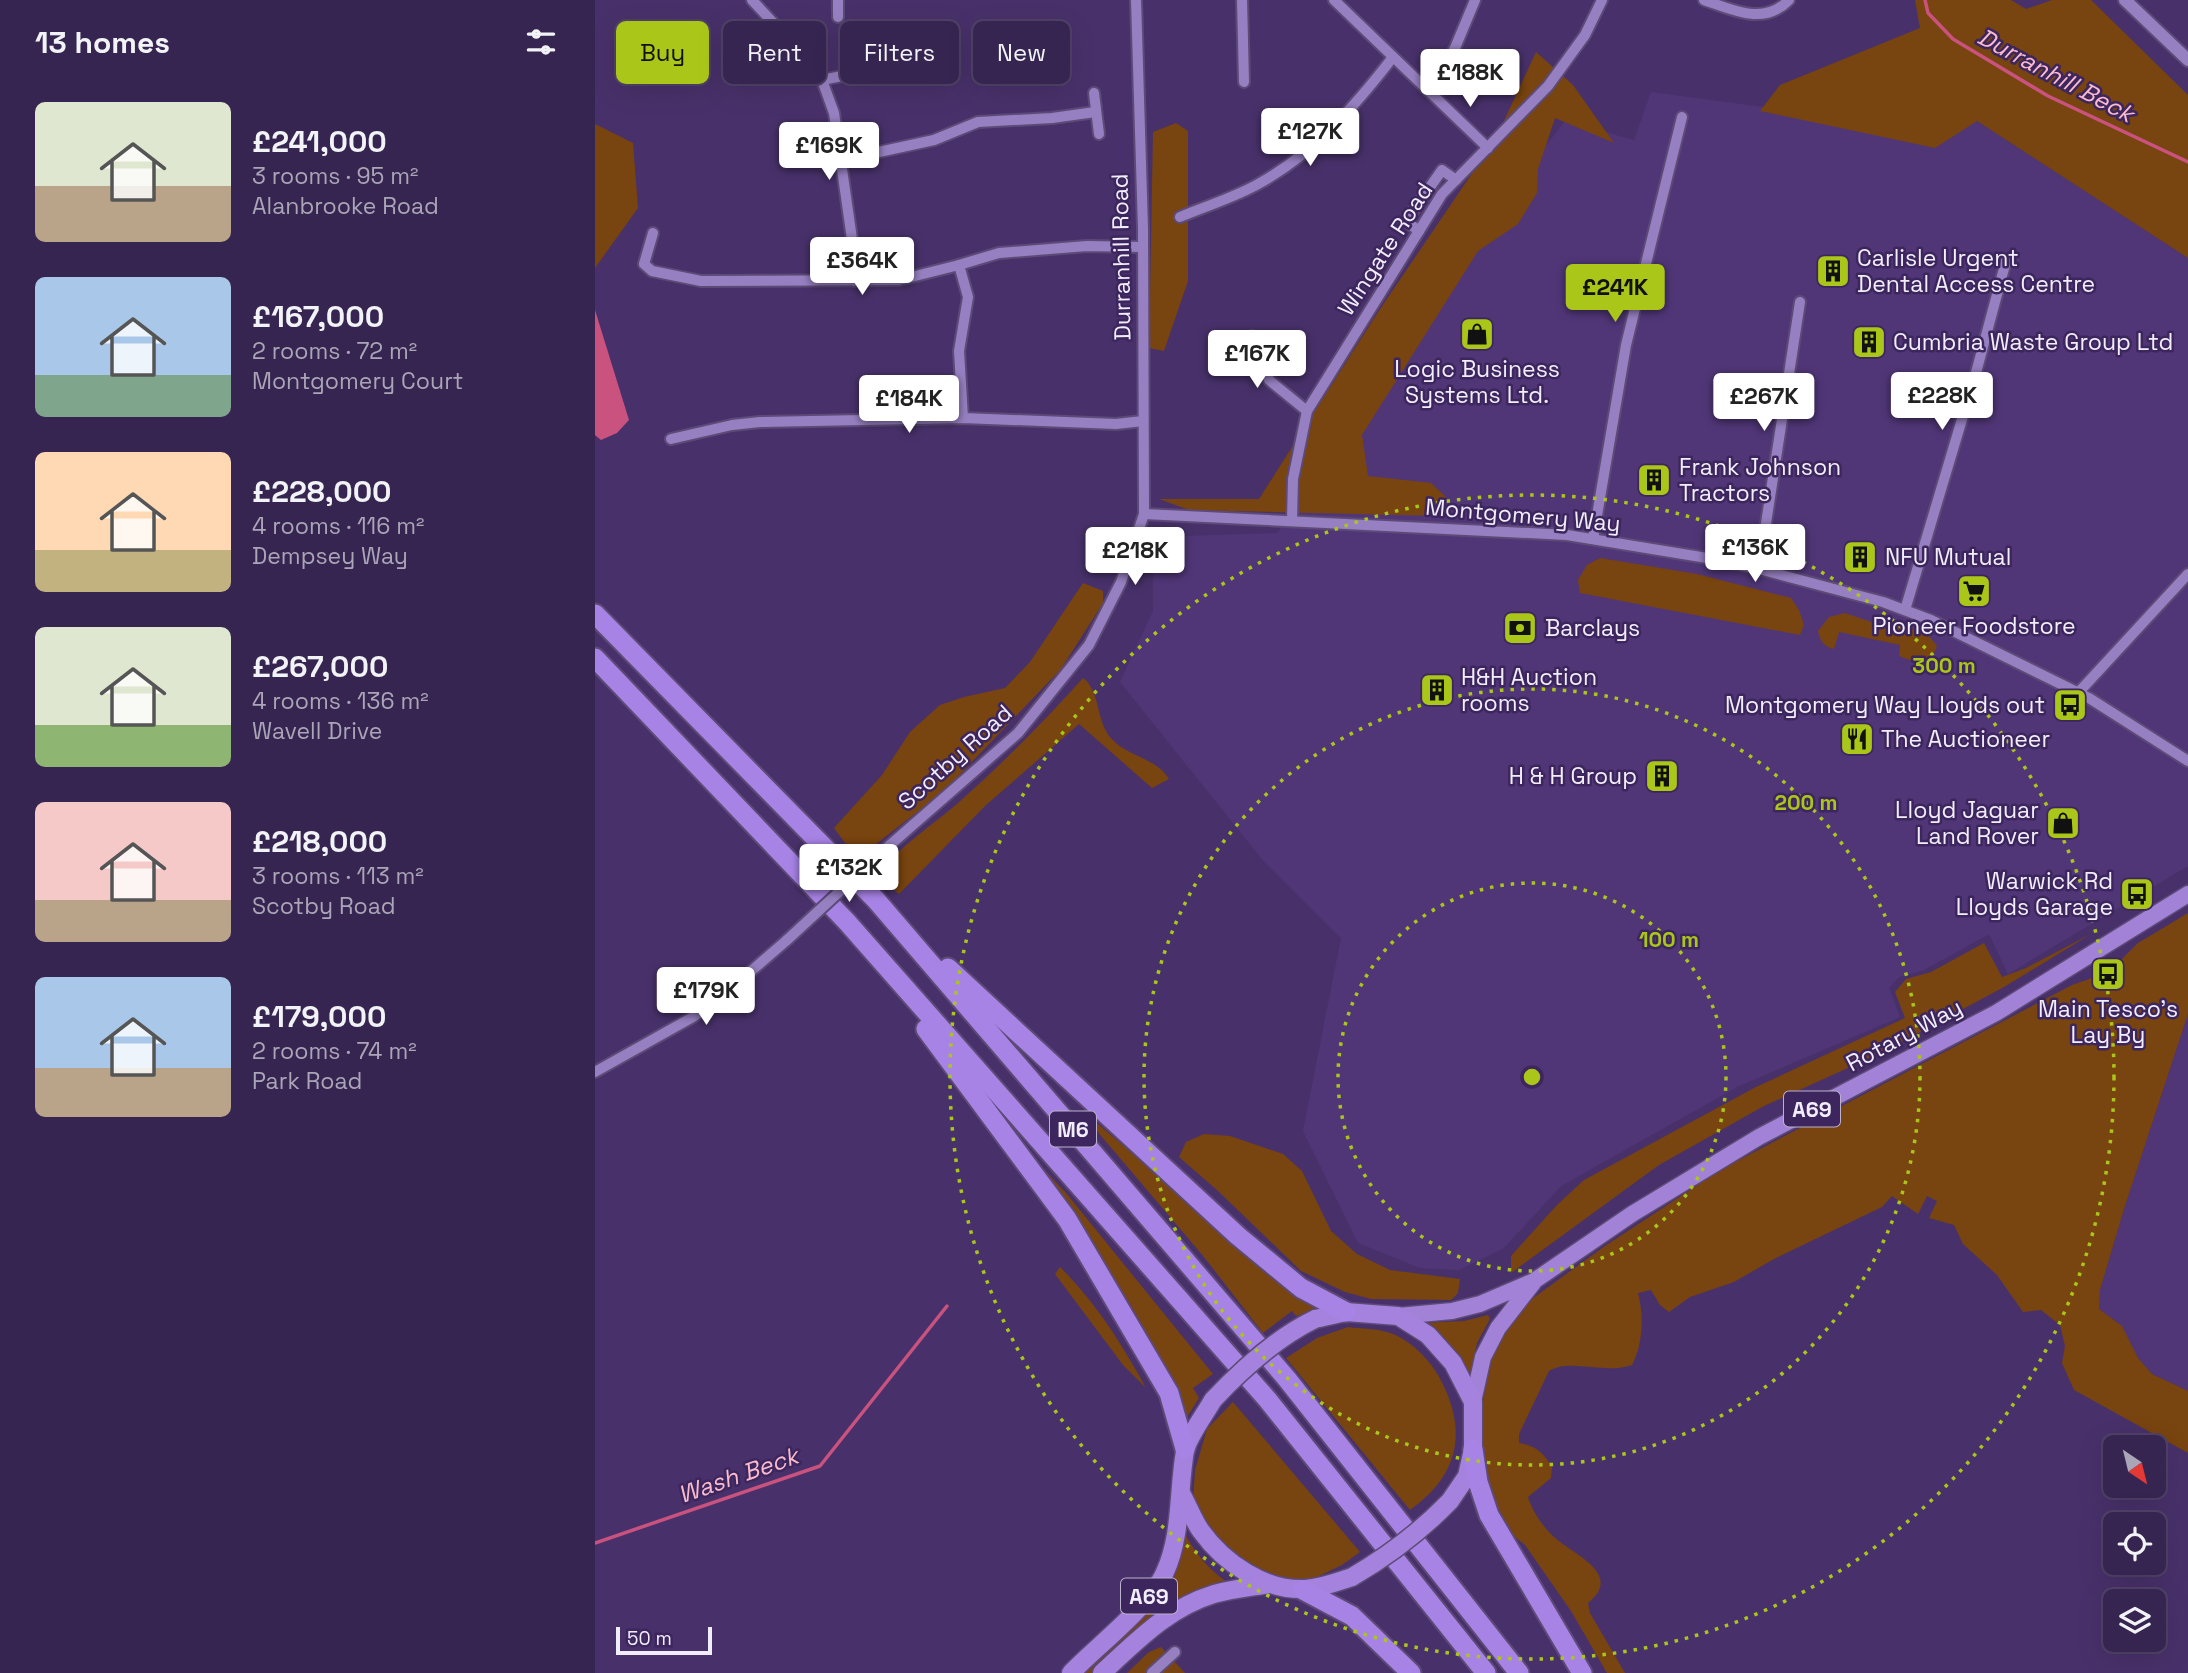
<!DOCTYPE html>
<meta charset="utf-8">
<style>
:root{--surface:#362550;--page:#3d2d57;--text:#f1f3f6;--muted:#aaa5b7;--line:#504267;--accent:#aac719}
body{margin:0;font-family:"Space Grotesk",sans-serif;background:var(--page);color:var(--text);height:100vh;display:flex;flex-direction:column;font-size:26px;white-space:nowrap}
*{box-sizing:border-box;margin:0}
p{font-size:23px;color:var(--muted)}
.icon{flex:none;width:38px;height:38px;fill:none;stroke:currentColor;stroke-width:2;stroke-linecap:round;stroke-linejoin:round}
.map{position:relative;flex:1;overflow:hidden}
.drawer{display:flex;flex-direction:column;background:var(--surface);width:595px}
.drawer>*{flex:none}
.guide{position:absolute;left:21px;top:21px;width:665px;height:63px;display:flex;gap:14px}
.needle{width:46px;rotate:145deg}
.tools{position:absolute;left:1508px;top:1435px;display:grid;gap:14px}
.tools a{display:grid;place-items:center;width:63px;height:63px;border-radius:10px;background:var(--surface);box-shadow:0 7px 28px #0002,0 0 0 2px var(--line);font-size:35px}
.scale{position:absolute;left:21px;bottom:18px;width:96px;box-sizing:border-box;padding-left:7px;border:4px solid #f1edfb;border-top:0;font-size:19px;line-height:24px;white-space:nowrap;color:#f1edfb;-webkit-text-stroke:5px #3d265e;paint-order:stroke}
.price{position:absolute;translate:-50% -60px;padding:0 16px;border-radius:7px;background:#fff;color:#222;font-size:23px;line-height:46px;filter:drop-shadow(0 2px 4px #0008)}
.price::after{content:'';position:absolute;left:50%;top:42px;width:21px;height:16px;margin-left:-10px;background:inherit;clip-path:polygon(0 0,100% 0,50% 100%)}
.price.current{background:var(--accent);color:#111}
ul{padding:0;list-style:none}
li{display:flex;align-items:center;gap:21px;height:175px;padding:0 35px}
li span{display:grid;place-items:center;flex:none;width:196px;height:140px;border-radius:10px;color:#555}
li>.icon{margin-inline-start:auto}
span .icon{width:84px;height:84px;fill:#fffc;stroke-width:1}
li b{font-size:30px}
h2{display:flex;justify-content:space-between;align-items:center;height:84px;padding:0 35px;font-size:30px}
.tag{padding:0 24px;border-radius:10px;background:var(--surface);box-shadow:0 7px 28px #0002,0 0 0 2px var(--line);font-size:24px;line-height:63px}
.tag.current{background:var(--accent);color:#111}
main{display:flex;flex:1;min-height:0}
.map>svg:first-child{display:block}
.built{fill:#503677}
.green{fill:#78440f}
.water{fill:#c9527e}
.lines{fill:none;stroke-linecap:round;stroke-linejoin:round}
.stream{stroke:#c9527e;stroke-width:3.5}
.minor-casing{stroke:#5d4a77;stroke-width:14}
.tertiary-casing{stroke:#5d4a77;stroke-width:16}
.primary-casing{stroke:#5d4a77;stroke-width:19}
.trunk-casing{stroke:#5d4a77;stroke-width:21}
.motorway-casing{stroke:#5d4a77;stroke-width:23}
.minor{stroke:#9780c1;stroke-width:10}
.tertiary{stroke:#9780c1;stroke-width:12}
.primary{stroke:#a182d7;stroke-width:16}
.trunk{stroke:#a482de;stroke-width:18}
.motorway{stroke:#a883e6;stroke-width:19}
.minor-bridge-casing{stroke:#5d4a77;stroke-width:14;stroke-linecap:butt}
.trunk-bridge-casing{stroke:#5d4a77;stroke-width:21;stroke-linecap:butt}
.minor-bridge{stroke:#9780c1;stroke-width:10}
.trunk-bridge{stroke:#a482de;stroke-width:18}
.ring{fill:none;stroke:#aac719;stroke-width:3.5;stroke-dasharray:3.5 7}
.labels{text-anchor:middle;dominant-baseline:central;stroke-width:5;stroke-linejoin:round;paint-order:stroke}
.shield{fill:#3d265e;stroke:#bbb1cc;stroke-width:2}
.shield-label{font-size:21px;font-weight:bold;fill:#f1edfb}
.street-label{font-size:23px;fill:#f1edfb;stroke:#3d265e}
.poi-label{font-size:23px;fill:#f1edfb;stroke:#3d265e;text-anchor:start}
.water-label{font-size:24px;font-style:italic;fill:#f9bbcd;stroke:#3d265e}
.centre{fill:#aac719;stroke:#3d265e;stroke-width:3.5}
.ring-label{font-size:21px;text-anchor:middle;font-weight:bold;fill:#aac719;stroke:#3d265e;stroke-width:5;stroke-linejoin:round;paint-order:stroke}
</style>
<main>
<section class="drawer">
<h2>13 homes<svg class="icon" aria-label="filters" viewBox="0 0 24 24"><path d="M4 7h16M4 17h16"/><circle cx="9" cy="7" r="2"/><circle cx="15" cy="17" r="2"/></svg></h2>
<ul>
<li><span style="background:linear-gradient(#dfe7d0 60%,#b9a48a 0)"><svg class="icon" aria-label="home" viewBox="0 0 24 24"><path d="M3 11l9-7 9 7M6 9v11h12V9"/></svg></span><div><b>£241,000</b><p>3 rooms · 95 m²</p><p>Alanbrooke Road</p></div></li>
<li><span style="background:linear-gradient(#a9c7e8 70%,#7fa58c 0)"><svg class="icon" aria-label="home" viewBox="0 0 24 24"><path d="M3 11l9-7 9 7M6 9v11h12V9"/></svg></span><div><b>£167,000</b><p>2 rooms · 72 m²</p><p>Montgomery Court</p></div></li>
<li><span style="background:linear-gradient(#ffd9b3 70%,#c2b280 0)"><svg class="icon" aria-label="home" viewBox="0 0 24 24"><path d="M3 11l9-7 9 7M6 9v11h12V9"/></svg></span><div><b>£228,000</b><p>4 rooms · 116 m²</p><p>Dempsey Way</p></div></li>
<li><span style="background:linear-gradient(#dfe7d0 70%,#8fb573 0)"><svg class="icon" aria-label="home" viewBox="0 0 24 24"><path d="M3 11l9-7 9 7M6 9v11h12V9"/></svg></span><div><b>£267,000</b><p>4 rooms · 136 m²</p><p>Wavell Drive</p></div></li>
<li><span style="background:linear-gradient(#f6c9c9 70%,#b9a48a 0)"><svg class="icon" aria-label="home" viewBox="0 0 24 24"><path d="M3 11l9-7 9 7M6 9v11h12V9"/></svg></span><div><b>£218,000</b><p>3 rooms · 113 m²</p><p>Scotby Road</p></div></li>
<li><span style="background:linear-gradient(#a9c7e8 65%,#b9a48a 0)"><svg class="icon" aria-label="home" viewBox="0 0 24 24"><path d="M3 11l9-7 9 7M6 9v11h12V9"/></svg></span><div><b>£179,000</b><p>2 rooms · 74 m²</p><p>Park Road</p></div></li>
</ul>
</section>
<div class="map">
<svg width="1593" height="1673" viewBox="0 0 1593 1673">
<rect width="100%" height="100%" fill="#48316a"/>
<g class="built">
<path d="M1056,92l164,22 162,7 211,137v608l-180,108 -19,-40 -65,36 -25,7 -10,11 11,29 -163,70 -176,99 -57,62 -45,22 -39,-2 -62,-25 -55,-112 38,-193 -80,-80 -141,-176 33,-71v-74l124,-4 42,-59 113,-183 133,-170 69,19z"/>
<path d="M1593,1014v377l-36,-17 -14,-16 -16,-32 -23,-17 1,-19 24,-81z"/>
</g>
<g class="green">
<path d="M1320,0h96l15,9 26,-9h39l97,95v163l-211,-137 -42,27 -175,-37 20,-26 140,-57z"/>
<path d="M941,52l37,33 41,58 -59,-25 -17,51 -1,24 -19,31 -40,27 -116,184 6,41 63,7 15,14 -4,19 -253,-6 -30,-11h100l121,-190 116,-171z"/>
<path d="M581,123l12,8v150l-24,70 -15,-3 4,-216z"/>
<path d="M0,124l38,19 5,65 -43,60z"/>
<path d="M1005,558l97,16 94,24 8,12 5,15 -4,10 -220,-42 -2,-13 9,-15z"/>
<path d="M488,583l20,8v12l-42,66 -117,122 -87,68 -23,-31 48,-53 28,-43 30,-27 24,-8 41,-9 25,-26z"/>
<path d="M1250,613l35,12 3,-8 45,18 9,11 -9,21 -29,-11 1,-11 -61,-13 -5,17c-10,-2 -15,-10 -16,-18l11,-14z"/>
<path d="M488,678c17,12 13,42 27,59 16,20 46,20 59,42l-17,9 -73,-64 -94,82 -86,88 -22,-18c25,-34 62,-54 92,-83 40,-36 78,-75 114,-115z"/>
<path d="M1593,913v101l-64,195 -24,81 -1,19 23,17 16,32 14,16 36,17v62l-114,-63 -12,-27 3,-17 -5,-21 -19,-15 -18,2 -26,-37 -34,-31 -9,-19 -25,-7 8,-17 -10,-5 -9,18 -26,-18 -10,11 -108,52 -40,23 -44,15 -21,15 -9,-7 -9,-15 -13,3c6,23 5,51 -6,72 -27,10 -61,-7 -83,6l-30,63v9c17,3 24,9 33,24l-1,11 -23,19c4,14 15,30 26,40 20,18 70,37 34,66l2,10 35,60h-18l-36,-62 -46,-66 -25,-20 -20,-71 3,-50 6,-47 29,-48 87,-63 117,-77 350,-184 20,-7 26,-15 20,-20z"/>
<path d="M1496,934l-87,53 -121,65 -119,54 -105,59 -148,108v-17l46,-51 27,-25 172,-93 149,-69 -10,-26 11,-13 25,-7 53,-29 18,34 24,-9z"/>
<path d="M490,1117l7,2 156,133 44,43 30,13 -26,8 -4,-5 -29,22 -59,-76z"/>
<path d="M609,1134l26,2 53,18 19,17 29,60 26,23 33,16 70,9 -2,14 -7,7 -80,-1 -26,-7 -44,-21 -83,-80 -39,-34 7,-15z"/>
<path d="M431,1150l40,43 147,181 -20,14 6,10 -15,24 -13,-46 -42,-74 -46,-72z"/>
<path d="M465,1267c37,37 61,76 86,121l-23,-23 -68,-91z"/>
<path d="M893,1315l2,4 -13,24 -7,33 -2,2 -44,-55 40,-2z"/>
<path d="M753,1327c14,2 29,1 42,6 19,6 38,25 48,42 30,53 23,99 -28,135l-124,-152 31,-20z"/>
<path d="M638,1402l127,150 -18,13 -29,14 -13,4h-25l-63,-43 -19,-38 2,-32 12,-41z"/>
<path d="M589,1532c12,23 28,42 50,54l-64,22 -12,-10z"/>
<path d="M561,1601l10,9 -71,63h-10z"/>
<path d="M566,1647l24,26h-58l22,-21z"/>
</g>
<path class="water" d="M0,310l34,110 -12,13 -16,7 -6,-5z"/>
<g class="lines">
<g class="stream">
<path d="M1330,0l3,13 25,26 95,57 140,66"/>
<path d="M0,1543l225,-77 127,-160"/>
</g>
<g class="minor-casing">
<g id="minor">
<path d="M157,0l56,60 14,20 12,33 20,140v28"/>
<path d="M243,0v17"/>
<path d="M647,0l2,82"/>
<path d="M739,0l154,148"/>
<path d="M1109,0c29,10 60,26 85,0"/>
<path d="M227,80l70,-14"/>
<path d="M835,92l25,-44 20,-48"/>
<path d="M499,93l5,41"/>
<path d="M247,160l92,-20 44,-18 74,-4 43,-6"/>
<path d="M585,217c26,-11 56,-20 80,-34 54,-30 96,-78 133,-126"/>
<path d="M824,231l-13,-10 36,-51 14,10"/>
<path d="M58,233l-9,31 8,7 49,10 198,-1 60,-15 40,-12 88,-7 56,1"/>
<path d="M364,265l9,32 -9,54 4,67"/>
<path d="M657,336l17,44 38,31"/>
<path d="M76,439l61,-14 28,-3 203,-4 153,6 27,-3"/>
<path d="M549,514l423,21 140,23 52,11 124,33 48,18 158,78 99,63"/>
<path d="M697,520l1,-41 14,-68 135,-217 106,-108 37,-51 17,-35"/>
<path d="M998,539l33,-194 56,-228"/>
<path d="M1164,569l41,-267"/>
<path d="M1310,610l72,-241 29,-108"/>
<path d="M1483,693l110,-119"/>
<path d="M295,845l128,-112 71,-88 32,-63 23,-68 -1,-285 -7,-229"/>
<path d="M0,1072l98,-55 34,-25 60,-52"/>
<path d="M557,1673l23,-21"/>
</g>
</g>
<g class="tertiary-casing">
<path id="tertiary" d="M1530,0l63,60"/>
</g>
<g class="primary-casing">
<g id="primary">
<path d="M803,1316l54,-5 28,-7 54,-23 98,-67 127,-77 237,-124 192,-119"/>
<path d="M878,1402l10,-45 15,-29 35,-45"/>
</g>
</g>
<g class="trunk-casing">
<g id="trunk">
<path d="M720,1319l31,-7 52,4 30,19 25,28 20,39v47l-6,27 -17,25"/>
<path d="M586,1493c7,12 12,27 20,38 23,32 64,60 104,58 17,-1 32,-7 47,-12"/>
<path d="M476,1673c26,-27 80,-68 94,-101 17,-37 13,-81 20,-121 3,-14 20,-37 28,-51"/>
<path d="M507,1673c35,-32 66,-65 112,-79 17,-5 37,-7 55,-10"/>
</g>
</g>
<g class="motorway-casing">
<g id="motorway">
<path d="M0,614l281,286 411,479 232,294"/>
<path d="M0,658l252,264 420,477 219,274"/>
<path d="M353,968l290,268 63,52 45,24"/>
<path d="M331,1029l141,190 102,174 16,56"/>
<path d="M878,1449l5,33 11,33 93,158"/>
<path d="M708,1590l49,26 59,57"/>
</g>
</g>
<use href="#minor" class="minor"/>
<use href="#tertiary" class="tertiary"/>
<use href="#primary" class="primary"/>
<use href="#trunk" class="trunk"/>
<use href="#motorway" class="motorway"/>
<g class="minor-bridge-casing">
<path id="minor-bridge" d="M192,940l103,-95"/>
</g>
<g class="trunk-bridge-casing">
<g id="trunk-bridge">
<path d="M618,1400c29,-31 63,-62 102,-81"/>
<path d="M757,1577c36,-21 69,-46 98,-76"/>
</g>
</g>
<use href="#minor-bridge" class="minor-bridge"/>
<use href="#trunk-bridge" class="trunk-bridge"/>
</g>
<g class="ring">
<circle cx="937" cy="1077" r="194"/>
<circle cx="937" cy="1077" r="388"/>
<circle cx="937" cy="1077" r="582"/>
</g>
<defs>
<g id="building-square" transform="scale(1.75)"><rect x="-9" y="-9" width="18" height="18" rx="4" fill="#aac719" stroke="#3d265e"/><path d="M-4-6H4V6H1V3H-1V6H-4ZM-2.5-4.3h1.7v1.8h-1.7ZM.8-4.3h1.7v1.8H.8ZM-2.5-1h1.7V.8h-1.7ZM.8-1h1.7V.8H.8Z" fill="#111"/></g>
<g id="shop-square" transform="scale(1.75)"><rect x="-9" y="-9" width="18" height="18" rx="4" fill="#aac719" stroke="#3d265e"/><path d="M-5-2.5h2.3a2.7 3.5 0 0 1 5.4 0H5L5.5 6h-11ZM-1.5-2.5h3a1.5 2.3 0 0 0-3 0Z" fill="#111"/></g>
<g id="supermarket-square" transform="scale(1.75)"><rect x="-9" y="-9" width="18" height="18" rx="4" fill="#aac719" stroke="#3d265e"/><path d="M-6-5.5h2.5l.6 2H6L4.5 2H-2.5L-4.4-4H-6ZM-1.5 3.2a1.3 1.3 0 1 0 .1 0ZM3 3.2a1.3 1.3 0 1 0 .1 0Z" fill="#111"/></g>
<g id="bank-square" transform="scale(1.75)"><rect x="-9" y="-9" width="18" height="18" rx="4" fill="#aac719" stroke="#3d265e"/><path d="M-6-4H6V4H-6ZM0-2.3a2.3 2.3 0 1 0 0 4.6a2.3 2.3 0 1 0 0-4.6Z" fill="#111"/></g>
<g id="bus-square" transform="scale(1.75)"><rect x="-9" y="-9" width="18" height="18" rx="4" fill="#aac719" stroke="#3d265e"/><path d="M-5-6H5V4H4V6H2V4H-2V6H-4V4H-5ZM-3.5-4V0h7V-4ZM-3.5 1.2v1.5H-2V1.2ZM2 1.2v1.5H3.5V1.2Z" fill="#111"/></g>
<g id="restaurant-square" transform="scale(1.75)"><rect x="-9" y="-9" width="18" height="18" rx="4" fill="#aac719" stroke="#3d265e"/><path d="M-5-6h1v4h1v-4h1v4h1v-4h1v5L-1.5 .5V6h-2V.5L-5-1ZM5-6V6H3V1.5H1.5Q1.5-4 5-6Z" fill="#111"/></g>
</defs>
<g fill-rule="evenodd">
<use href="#building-square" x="1238" y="271"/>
<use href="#shop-square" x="882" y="334"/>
<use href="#building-square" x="1274" y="342"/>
<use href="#building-square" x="1059" y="480"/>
<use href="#building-square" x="1265" y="557"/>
<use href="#supermarket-square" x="1379" y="591"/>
<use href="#bank-square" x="925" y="628"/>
<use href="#building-square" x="842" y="690"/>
<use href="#bus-square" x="1475" y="705"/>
<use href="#restaurant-square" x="1262" y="739"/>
<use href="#building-square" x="1067" y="776"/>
<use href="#shop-square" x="1468" y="823"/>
<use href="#bus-square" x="1542" y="894"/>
<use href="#bus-square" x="1513" y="974"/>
</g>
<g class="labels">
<g class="shield">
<rect x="1189" y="1091.5" width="56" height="35" rx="5"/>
<rect x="455" y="1111.5" width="46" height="35" rx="5"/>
<rect x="526" y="1578.5" width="56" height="35" rx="5"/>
</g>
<g class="shield-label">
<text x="1217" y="1109">A69</text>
<text x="478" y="1129">M6</text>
<text x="554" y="1596">A69</text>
</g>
<g class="street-label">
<text transform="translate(790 249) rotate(-57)">Wingate Road</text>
<text transform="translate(526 257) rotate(-91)">Durranhill Road</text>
<text transform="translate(928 515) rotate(5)">Montgomery Way</text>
<text transform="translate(360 757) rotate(-42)">Scotby Road</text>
<text transform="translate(1309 1035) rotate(-28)">Rotary Way</text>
</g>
<g class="poi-label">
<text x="1262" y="258">Carlisle Urgent<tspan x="1262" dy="26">Dental Access Centre</tspan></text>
<text x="1298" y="342">Cumbria Waste Group Ltd</text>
<text x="882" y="369" text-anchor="middle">Logic Business<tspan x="882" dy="26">Systems Ltd.</tspan></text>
<text x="1084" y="467">Frank Johnson<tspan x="1084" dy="26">Tractors</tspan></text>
<text x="1290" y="557">NFU Mutual</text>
<text x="1379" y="626" text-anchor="middle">Pioneer Foodstore</text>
<text x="950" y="628">Barclays</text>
<text x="866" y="677">H&amp;H Auction<tspan x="866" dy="26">rooms</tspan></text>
<text x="1450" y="705" text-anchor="end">Montgomery Way Lloyds out</text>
<text x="1286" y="739">The Auctioneer</text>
<text x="1042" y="776" text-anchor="end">H &amp; H Group</text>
<text x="1444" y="810" text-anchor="end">Lloyd Jaguar<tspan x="1444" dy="26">Land Rover</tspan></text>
<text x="1518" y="881" text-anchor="end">Warwick Rd<tspan x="1518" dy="26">Lloyds Garage</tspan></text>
<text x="1513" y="1009" text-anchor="middle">Main Tesco's<tspan x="1513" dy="26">Lay By</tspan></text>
</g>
<g class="water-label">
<text transform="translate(1461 75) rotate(28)">Durranhill Beck</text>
<text transform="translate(143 1475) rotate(-19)">Wash Beck</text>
</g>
</g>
<circle cx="937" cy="1077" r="10" class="centre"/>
<g class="ring-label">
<text x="1349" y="673">300 m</text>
<text x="1211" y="810">200 m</text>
<text x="1074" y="947">100 m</text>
</g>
</svg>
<div class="tools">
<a><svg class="needle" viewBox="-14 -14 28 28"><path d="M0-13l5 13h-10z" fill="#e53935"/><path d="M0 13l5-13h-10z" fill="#aaa5b7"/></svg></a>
<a><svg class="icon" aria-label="locate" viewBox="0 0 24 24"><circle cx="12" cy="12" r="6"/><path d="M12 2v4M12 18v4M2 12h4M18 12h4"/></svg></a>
<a><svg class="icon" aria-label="layers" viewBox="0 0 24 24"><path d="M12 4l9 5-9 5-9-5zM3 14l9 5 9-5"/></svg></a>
</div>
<div class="scale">50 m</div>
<b class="price" style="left:875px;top:109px">£188K</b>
<b class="price" style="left:715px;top:168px">£127K</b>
<b class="price" style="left:234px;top:182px">£169K</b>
<b class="price" style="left:267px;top:297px">£364K</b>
<b class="price current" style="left:1020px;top:324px">£241K</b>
<b class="price" style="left:662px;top:390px">£167K</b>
<b class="price" style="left:1347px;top:432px">£228K</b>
<b class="price" style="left:1169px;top:433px">£267K</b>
<b class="price" style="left:314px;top:435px">£184K</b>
<b class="price" style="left:1160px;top:584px">£136K</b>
<b class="price" style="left:540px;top:587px">£218K</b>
<b class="price" style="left:254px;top:904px">£132K</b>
<b class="price" style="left:111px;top:1027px">£179K</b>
<div class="guide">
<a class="tag current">Buy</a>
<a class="tag">Rent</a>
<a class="tag">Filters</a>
<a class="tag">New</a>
</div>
</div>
</main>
